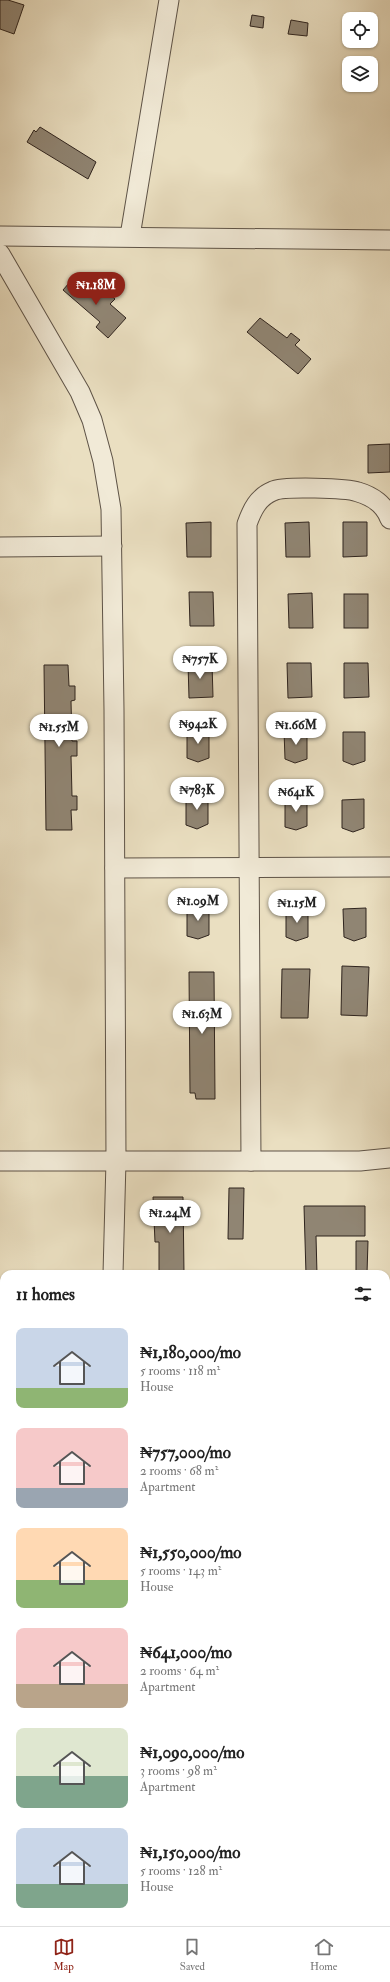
<!DOCTYPE html>
<meta charset="utf-8">
<style>
:root{--surface:#fff;--page:#f6f6f6;--text:#222;--muted:#767676;--line:#e0e0e0;--accent:#8f2418}
body{margin:0;font-family:"IM FELL Double Pica",serif;background:var(--page);color:var(--text);height:100vh;display:flex;flex-direction:column;font-size:15px;white-space:nowrap}
*{box-sizing:border-box;margin:0}
p{font-size:13px;color:var(--muted)}
.icon{flex:none;width:22px;height:22px;fill:none;stroke:currentColor;stroke-width:2;stroke-linecap:round;stroke-linejoin:round}
.map{position:relative;flex:1;overflow:hidden}
.side{position:absolute;left:0px;top:1270px;width:390px;height:656px;display:flex;flex-direction:column;background:var(--surface);border-radius:12px 12px 0 0;box-shadow:0 1px 3px #0004}
.side>*{flex:none}
.tools{position:absolute;left:342px;top:12px;display:grid;gap:8px}
.tools a{display:grid;place-items:center;width:36px;height:36px;border-radius:8px;background:var(--surface);box-shadow:0 1px 3px #0004;font-size:20px}
.price{position:absolute;translate:-50% -34px;padding:0 9px;border-radius:14px;background:#fff;color:#222;font-size:13px;line-height:26px;filter:drop-shadow(0 1px 2px #0008)}
.price::after{content:'';position:absolute;left:50%;top:24px;width:12px;height:9px;margin-left:-6px;background:inherit;clip-path:polygon(0 0,100% 0,50% 100%)}
.price.current{background:var(--accent);color:#fff}
ul{padding:0;list-style:none}
li{display:flex;align-items:center;gap:12px;height:100px;padding:0 16px}
li span{display:grid;place-items:center;flex:none;width:112px;height:80px;border-radius:8px;color:#555}
li>.icon{margin-inline-start:auto}
span .icon{width:48px;height:48px;fill:#fffc;stroke-width:1}
li b{font-size:17px}
h2{display:flex;justify-content:space-between;align-items:center;height:48px;padding:0 16px;font-size:17px}
.tab-bar{display:flex;justify-content:space-around;align-items:center;height:56px;border-top:1px solid var(--line);background:var(--surface);font-size:11px;color:var(--muted)}
.tab-bar a{display:grid;justify-items:center;gap:2px}
.tab-bar .current{color:var(--accent)}
.map>svg:first-child{display:block}
.lines{fill:none;stroke-linecap:round;stroke-linejoin:round}
.stream{stroke:#796e5f;stroke-width:4}
.building{fill:#908573;stroke:#2f241e}
.minor-casing{stroke:#5e5347;stroke-width:21}
.minor{stroke:#f1ead7;stroke-width:19}
</style>
<div class="map">
<svg width="390" height="1926" viewBox="0 0 390 1926">
<rect width="100%" height="100%" fill="#eadfc1"/>
<filter id="stains"><feTurbulence type="fractalNoise" baseFrequency=".005" numOctaves="4"/><feColorMatrix values="0 0 0 0 .2 0 0 0 0 .09 0 0 0 0 .02 0 0 0 .5 -.17"/></filter>
<radialGradient id="worn" r=".72"><stop offset=".6" stop-color="#630" stop-opacity="0"/><stop offset="1" stop-color="#630" stop-opacity=".3"/></radialGradient>
<g class="lines">
<g class="stream">
<path d="M386,1657l4,1"/>
<path d="M0,1718l4,-2"/>
</g>
</g>
<g class="building">
<path d="M0,0h8l16,5 -10,29 -14,-5z"/>
<path d="M252,15l12,2 -1,11 -13,-2z"/>
<path d="M291,20l17,3 -1,13 -19,-2z"/>
<path d="M40,127l56,35 -8,17 -61,-37 7,-12 2,2z"/>
<path d="M76,275l26,22 5,-5 8,7 -5,5 16,14 -18,20 -12,-11 4,-5 -37,-32z"/>
<path d="M260,318l27,20 4,-5 9,7 -5,5 16,14 -13,15 -51,-42z"/>
<path d="M390,444v28l-22,1v-28z"/>
<path d="M211,522v35h-24l-1,-34z"/>
<path d="M309,522l1,35h-24l-1,-34z"/>
<path d="M343,522h24v34l-24,1z"/>
<path d="M189,592h24l1,34h-24z"/>
<path d="M312,593l1,35h-24l-1,-34z"/>
<rect x="344" y="594" width="24" height="34"/>
<path d="M188,663h24l1,34 -24,1z"/>
<path d="M287,663h24l1,34 -24,1z"/>
<path d="M344,663h24l1,34 -25,1z"/>
<path d="M44,665h24l1,21h6v14l-4,1 1,40h5v15h-6l1,40h5v14h-6l1,20h-26z"/>
<path d="M187,729h22v29l-11,4 -11,-4z"/>
<path d="M307,730v29l-12,4 -10,-4 -1,-28z"/>
<path d="M343,732h22v29l-12,4 -10,-4z"/>
<path d="M186,796h22v28l-11,5 -11,-4z"/>
<path d="M285,798h22v28l-11,4 -11,-3z"/>
<path d="M364,799v29l-11,4 -11,-4v-28z"/>
<path d="M187,907h22v28l-11,4 -11,-3z"/>
<path d="M286,908h22v29l-12,4 -10,-4z"/>
<path d="M366,908v29l-12,4 -10,-4 -1,-28z"/>
<path d="M342,966l27,1 -2,49 -26,-1z"/>
<path d="M282,969h28l-2,49h-27z"/>
<path d="M189,972h25l1,127h-19l-1,-6h-5z"/>
<path d="M229,1188h15l-1,51h-15z"/>
<path d="M153,1197h30l1,77h-25v-32h-4z"/>
<path d="M304,1206h61v30h-49l1,38h-11z"/>
<path d="M356,1241h12l-1,33h-11z"/>
</g>
<g class="lines">
<g class="minor-casing">
<g id="minor">
<path d="M0,236l390,4"/>
<path d="M130,236l39,-236"/>
<path d="M0,254l80,138 12,28 11,41 8,48 3,201 2,451 -3,113"/>
<path d="M0,547l112,-1"/>
<path d="M115,868l275,-1"/>
<path d="M0,1161h360l30,-3"/>
<path d="M251,1161l-4,-637c5,-14 11,-27 26,-33 10,-5 74,-3 85,1 14,4 27,13 32,27"/>
<path d="M0,1298l4,-1"/>
<path d="M0,1633l4,-4"/>
<path d="M386,1908h4"/>
<path d="M293,1926l21,-4"/>
</g>
</g>
<use href="#minor" class="minor"/>
</g>
<rect width="100%" height="100%" filter="url(#stains)"/>
<rect width="100%" height="100%" fill="url(#worn)"/>
</svg>
<div class="tools">
<a><svg class="icon" aria-label="locate" viewBox="0 0 24 24"><circle cx="12" cy="12" r="6"/><path d="M12 2v4M12 18v4M2 12h4M18 12h4"/></svg></a>
<a><svg class="icon" aria-label="layers" viewBox="0 0 24 24"><path d="M12 4l9 5-9 5-9-5zM3 14l9 5 9-5"/></svg></a>
</div>
<b class="price current" style="left:96px;top:306px">₦1.18M</b>
<b class="price" style="left:200px;top:680px">₦757K</b>
<b class="price" style="left:198px;top:745px">₦942K</b>
<b class="price" style="left:296px;top:746px">₦1.66M</b>
<b class="price" style="left:59px;top:748px">₦1.55M</b>
<b class="price" style="left:197px;top:811px">₦783K</b>
<b class="price" style="left:296px;top:813px">₦641K</b>
<b class="price" style="left:198px;top:922px">₦1.09M</b>
<b class="price" style="left:297px;top:924px">₦1.15M</b>
<b class="price" style="left:202px;top:1035px">₦1.63M</b>
<b class="price" style="left:170px;top:1234px">₦1.24M</b>
<section class="side">
<h2>11 homes<svg class="icon" aria-label="filters" viewBox="0 0 24 24"><path d="M4 7h16M4 17h16"/><circle cx="9" cy="7" r="2"/><circle cx="15" cy="17" r="2"/></svg></h2>
<ul>
<li><span style="background:linear-gradient(#c9d6e8 75%,#8fb573 0)"><svg class="icon" aria-label="home" viewBox="0 0 24 24"><path d="M3 11l9-7 9 7M6 9v11h12V9"/></svg></span><div><b>₦1,180,000/mo</b><p>5 rooms · 118 m²</p><p>House</p></div></li>
<li><span style="background:linear-gradient(#f6c9c9 75%,#9aa5b1 0)"><svg class="icon" aria-label="home" viewBox="0 0 24 24"><path d="M3 11l9-7 9 7M6 9v11h12V9"/></svg></span><div><b>₦757,000/mo</b><p>2 rooms · 68 m²</p><p>Apartment</p></div></li>
<li><span style="background:linear-gradient(#ffd9b3 65%,#8fb573 0)"><svg class="icon" aria-label="home" viewBox="0 0 24 24"><path d="M3 11l9-7 9 7M6 9v11h12V9"/></svg></span><div><b>₦1,550,000/mo</b><p>5 rooms · 143 m²</p><p>House</p></div></li>
<li><span style="background:linear-gradient(#f6c9c9 70%,#b9a48a 0)"><svg class="icon" aria-label="home" viewBox="0 0 24 24"><path d="M3 11l9-7 9 7M6 9v11h12V9"/></svg></span><div><b>₦641,000/mo</b><p>2 rooms · 64 m²</p><p>Apartment</p></div></li>
<li><span style="background:linear-gradient(#dfe7d0 60%,#7fa58c 0)"><svg class="icon" aria-label="home" viewBox="0 0 24 24"><path d="M3 11l9-7 9 7M6 9v11h12V9"/></svg></span><div><b>₦1,090,000/mo</b><p>3 rooms · 98 m²</p><p>Apartment</p></div></li>
<li><span style="background:linear-gradient(#c9d6e8 70%,#7fa58c 0)"><svg class="icon" aria-label="home" viewBox="0 0 24 24"><path d="M3 11l9-7 9 7M6 9v11h12V9"/></svg></span><div><b>₦1,150,000/mo</b><p>5 rooms · 128 m²</p><p>House</p></div></li>
</ul>
</section>
</div>
<nav class="tab-bar">
<a class="current"><svg class="icon" aria-label="map" viewBox="0 0 24 24"><path d="M3 6l6-2 6 2 6-2v14l-6 2-6-2-6 2zM9 4v14M15 6v14"/></svg>Map</a>
<a><svg class="icon" aria-label="saved" viewBox="0 0 24 24"><path d="M7 4h10v16l-5-4-5 4z"/></svg>Saved</a>
<a><svg class="icon" aria-label="home" viewBox="0 0 24 24"><path d="M3 11l9-7 9 7M6 9v11h12V9"/></svg>Home</a>
</nav>
